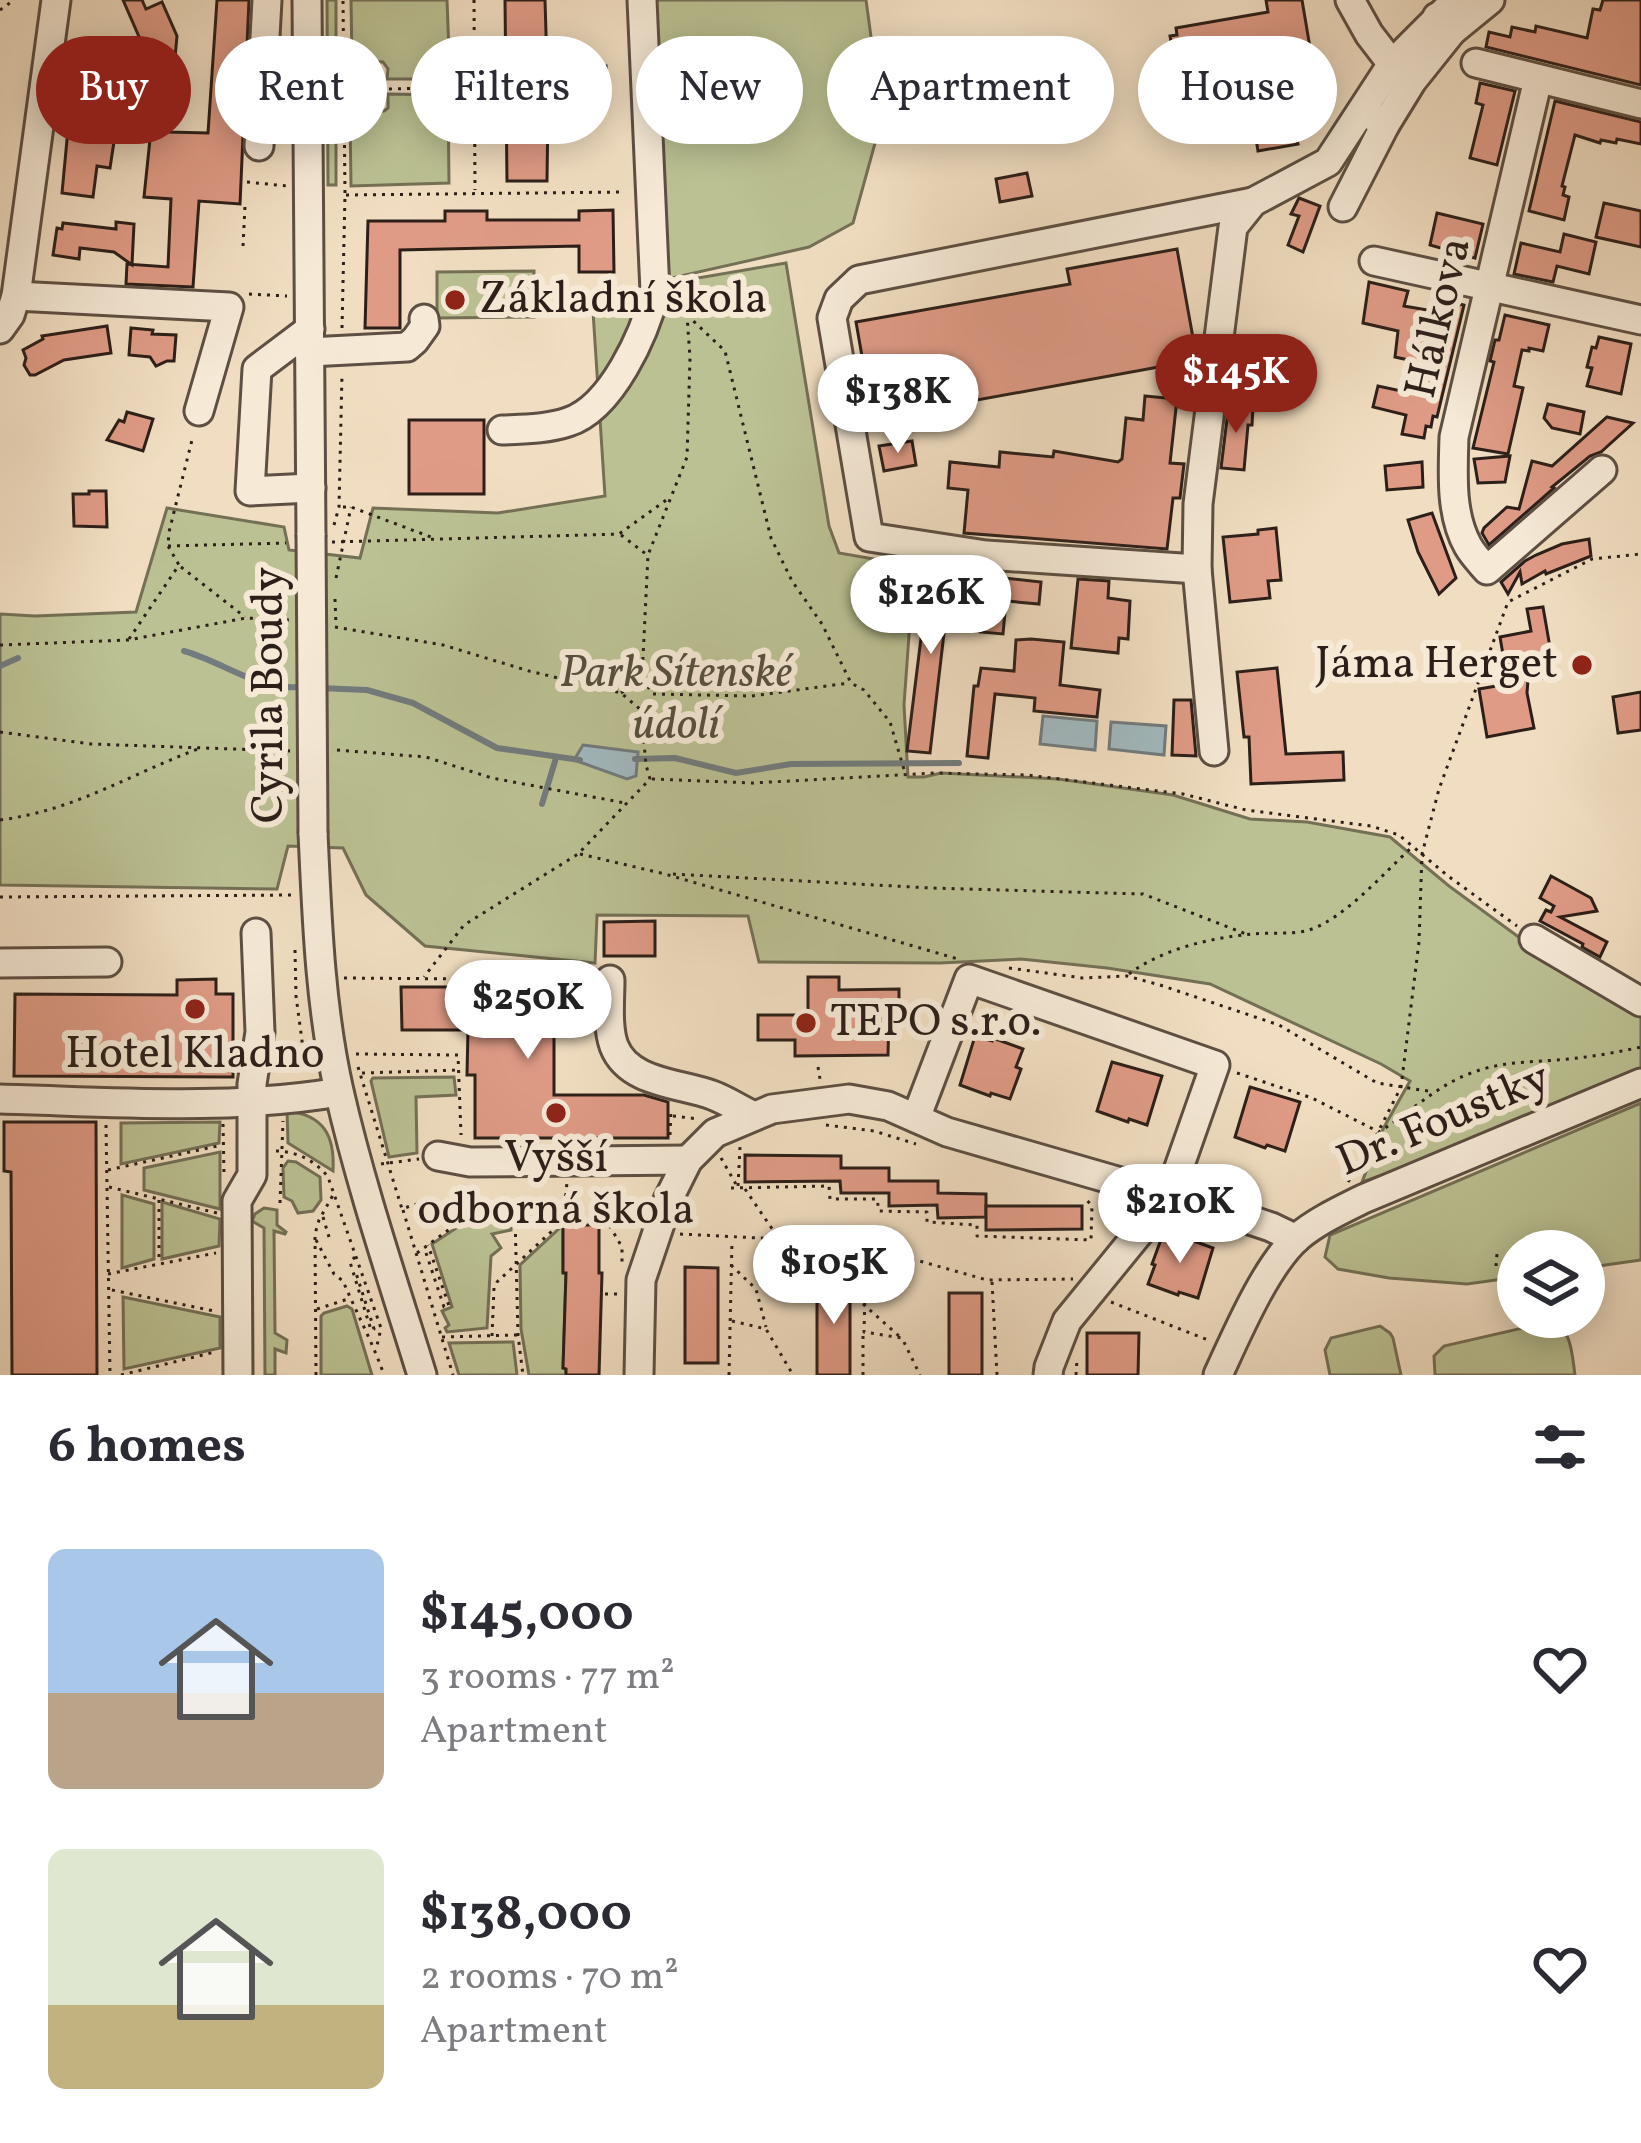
<!DOCTYPE html>
<meta charset="utf-8">
<style>
:root{--surface:#fff;--page:#f7f7f7;--text:#2b2b33;--muted:#7c7c81;--accent:#8f2418}
body{margin:0;font-family:Vollkorn,serif;background:var(--page);color:var(--text);height:100vh;display:flex;flex-direction:column;font-size:45px;white-space:nowrap}
*{box-sizing:border-box;margin:0}
p{font-size:39px;color:var(--muted)}
.icon{flex:none;width:66px;height:66px;fill:none;stroke:currentColor;stroke-width:2;stroke-linecap:round;stroke-linejoin:round}
.map{position:relative;height:1375px;overflow:hidden}
.side{display:flex;flex-direction:column;background:var(--surface);flex:1}
.side>*{flex:none}
.hud{position:absolute;left:36px;top:36px;width:1569px;height:108px;display:flex;gap:24px}
.buttons{position:absolute;left:1497px;top:1230px;display:grid;gap:24px}
.buttons a{display:grid;place-items:center;width:108px;height:108px;border-radius:50%;background:var(--surface);box-shadow:0 6px 30px #0003;font-size:60px}
.price{position:absolute;translate:-50% -102px;padding:0 27px;border-radius:42px;background:#fff;color:#222;font-size:39px;line-height:78px;filter:drop-shadow(0 3px 6px #0008)}
.price::after{content:'';position:absolute;left:50%;top:72px;width:36px;height:27px;margin-left:-18px;background:inherit;clip-path:polygon(0 0,100% 0,50% 100%)}
.price.on{background:var(--accent);color:#fff}
ul{padding:0;list-style:none}
li{display:flex;align-items:center;gap:36px;height:300px;padding:0 48px}
li span{display:grid;place-items:center;flex:none;width:336px;height:240px;border-radius:18px;color:#555}
li>.icon{margin-inline-start:auto}
span .icon{width:144px;height:144px;fill:#fffc;stroke-width:1}
li b{font-size:51px}
h2{display:flex;justify-content:space-between;align-items:center;height:144px;padding:0 48px;font-size:51px}
.pill{padding:0 42px;border-radius:54px;background:var(--surface);box-shadow:0 6px 30px #0003;font-size:42px;line-height:108px}
.pill.on{background:var(--accent);color:#fff}
.map>svg:first-child{display:block}
.green{fill:#bbc193;stroke:#747056;stroke-width:3}
.water{fill:#a1b9bf;stroke:#727b7d;stroke-width:3}
.lines{fill:none;stroke-linecap:round;stroke-linejoin:round}
.stream{stroke:#727b7d;stroke-width:6}
.building{fill:#df9b86;stroke:#2c1f19;stroke-width:3}
.minor-casing{stroke:#5d4f43;stroke-width:33}
.path{stroke:#2c1f19;stroke-width:3;stroke-dasharray:3 6;stroke-linecap:butt}
.minor{stroke:#f6ead7;stroke-width:27}
.minor-bridge-casing{stroke:#5d4f43;stroke-width:33;stroke-linecap:butt}
.minor-bridge{stroke:#f6ead7;stroke-width:27}
.poi-dot{fill:#8f2418;stroke:#f6ead7;stroke-width:4.5}
.labels{text-anchor:middle;dominant-baseline:central;stroke-width:12;stroke-linejoin:round;paint-order:stroke}
.poi-label{font-size:45px;fill:#2c1f19;stroke:#f6ead7;text-anchor:start}
.street-label{font-size:45px;fill:#2c1f19;stroke:#f6ead7}
.park-label{font-size:45px;font-style:italic;fill:#57503e;stroke:#f6ead7}
</style>
<div class="map">
<svg width="1641" height="1375" viewBox="0 0 1641 1375">
<rect width="100%" height="100%" fill="#f1dec2"/>
<filter id="stains"><feTurbulence type="fractalNoise" baseFrequency=".00167" numOctaves="4"/><feColorMatrix values="0 0 0 0 .2 0 0 0 0 .09 0 0 0 0 .02 0 0 0 .5 -.17"/></filter>
<radialGradient id="worn" r=".72"><stop offset=".6" stop-color="#630" stop-opacity="0"/><stop offset="1" stop-color="#630" stop-opacity=".3"/></radialGradient>
<g class="green">
<path d="M327,0h9v185h-8z"/>
<path d="M351,0h96l3,79h-63l1,-10 -5,-7 -28,-1 -3,-2z"/>
<path d="M654,0h212l16,118 -29,105 -44,24 -146,33z"/>
<path d="M388,94l60,1 1,88 -98,3 -1,-70 4,-4 30,-1 4,-3z"/>
<path d="M786,263l43,263 10,27 75,13 -10,139 4,72h16l17,-4 117,6 115,16 77,24 57,3 83,15 59,49 86,63 106,65v56l-115,45 -60,31 -104,36 21,-53 27,-48 -29,-17 -171,-80 -103,-16 -86,-9 -81,4 -181,-1 -11,-46 -151,-1 -2,48 -170,-17 -59,-51 -23,-47 -55,-2 -11,43 -277,-4v-271l35,2 101,-4 31,-104 117,19 5,23 71,8 13,-50 125,5 107,-17 -13,-200z"/>
<path d="M534,271v46l-97,1v-46z"/>
<path d="M454,1077l2,18 -40,2 1,56 -28,4 -18,-76 2,-3z"/>
<path d="M1641,1103v157l-57,8v-17h-66v26l-51,7 -78,-6 -51,-9 -13,-12 5,-22z"/>
<path d="M287,1111c37,4 48,25 46,60l-45,-28z"/>
<path d="M220,1122l-1,21 -98,21v-41z"/>
<path d="M220,1152v57l-76,-19v-22z"/>
<path d="M288,1161l8,1 24,15 1,23 -8,11 -15,2 -6,-12 -8,-4 -1,-29z"/>
<path d="M122,1195l32,9v55l-32,9z"/>
<path d="M162,1202l58,17 -1,27 -57,13z"/>
<path d="M264,1208l13,2v15l9,7 -1,2 -11,-3 1,102 12,7 -1,13 -11,-4v26h-10l-1,-147 -12,-7 3,-7z"/>
<path d="M467,1221l44,1v8l-19,4 9,14 -10,8 -4,72 -40,4 -2,-4 4,-3 -7,-14 10,-4 -20,-63z"/>
<path d="M563,1225v47l3,1 -3,95 3,1v6h-37l-8,-46 -1,-64z"/>
<path d="M123,1297l97,20v31l-96,21z"/>
<path d="M347,1306l5,3 20,66h-51v-59l3,-3z"/>
<path d="M1549,1322c23,4 23,33 26,53h-140l-1,-19 10,-10z"/>
<path d="M1380,1326l10,7 3,5 8,37h-71l-5,-25 6,-12z"/>
<path d="M513,1342l4,33h-58l-10,-32z"/>
</g>
<g class="water">
<path d="M1043,716l54,5 -2,29 -55,-6z"/>
<path d="M1111,722l55,4 -2,29 -55,-6z"/>
<path d="M583,745l55,7 -2,24 -9,3 -53,-19z"/>
</g>
<g class="lines">
<g class="stream">
<path d="M184,651c32,9 60,29 92,35 10,2 21,1 30,1"/>
<path d="M0,666l18,-8"/>
<path d="M319,688l48,2 46,13 84,45 83,12"/>
<path d="M635,759l40,-1 61,15 55,-9 168,-1"/>
<path d="M542,804l14,-46"/>
</g>
</g>
<g class="building">
<path d="M123,0h19l4,9 16,-7 15,34 -9,96 40,1 9,-133h32l-9,204 -41,-3 -6,86 -67,-3 1,-20 41,3 3,-68 -27,-2 14,-135h-7l1,-16 -12,-2v-5z"/>
<path d="M505,0h40l2,66h59v39l-58,1 -1,75h-40z"/>
<path d="M1266,0h36l14,83 -6,2v3l-21,4v-4l-7,2 -6,-36 -93,15 -1,-7 -7,2 -5,-28 7,-1 -1,-7 92,-16z"/>
<path d="M1603,0h38v85l-155,-38 3,-15 21,5 2,-10 23,5 1,-6 51,12 6,-29 7,1z"/>
<path d="M82,41l21,3 -1,6 10,3 -10,80 13,2 -5,33 -13,-2 -4,31 -31,-4 6,-64 10,-58 -5,-6 6,-6z"/>
<path d="M1480,83l35,8 -18,74 -27,-7 13,-53 -7,-2z"/>
<path d="M1555,101l86,21v22l-24,-5 -1,4 -15,-3 -1,3 -25,-8 -13,51 3,1 -2,8 6,2 -5,23 -35,-9z"/>
<path d="M1293,120l5,24 -40,7 -4,-24z"/>
<path d="M1027,173l5,23 -32,6 -4,-23z"/>
<path d="M1299,198l21,8 -17,46 -15,-7 11,-29 -8,-2z"/>
<path d="M1604,203l37,8v36l-45,-10z"/>
<path d="M613,210l1,62h-35v-26l-179,4v78h-35l3,-107h77v-10h42v9h92v-9z"/>
<path d="M1437,213l46,11 -8,34 -45,-13z"/>
<path d="M116,222l18,2 -2,41 -18,-13 -34,-4 -1,11 -26,-4 4,-27 5,1 1,-6 53,6z"/>
<path d="M1564,234l32,8 -7,32 -32,-8 -4,16 -39,-8 7,-31 39,9z"/>
<path d="M1177,249l20,111 -324,59 -17,-97 214,-38 -3,-15z"/>
<path d="M1369,282l39,9 -4,15 29,5 4,-13 27,7 -27,112 -4,-1 -2,11 -5,-1 -2,12 -22,-4 4,-19 -33,-8 5,-21 37,8 7,-31 -27,-6 3,-26 -35,-8z"/>
<path d="M1505,315l44,10 -6,26 -14,-3v3l-7,-1 -8,36 9,2 -15,66 -35,-6 21,-86 -4,-1 5,-21h4z"/>
<path d="M107,326l4,27 -47,7 -29,15h-5l-6,-10 2,-7 -3,-8 20,-11 -1,-3z"/>
<path d="M131,328l22,2 -1,4 24,1 -2,26h-7l-11,5 -6,-9 -21,-2z"/>
<path d="M1599,337l32,7 -10,50 -34,-8 5,-18 -5,-1 5,-20 4,1z"/>
<path d="M1145,396l32,3 -7,64 14,1 -4,34h-7l-6,51 -203,-16 4,-43 -20,-2 2,-26 49,5 1,-15 53,5 1,-6 64,11 4,-3 4,-41 17,2z"/>
<path d="M1229,403l24,4 -1,18h-4l-4,45 -23,-2z"/>
<path d="M1548,404l36,8 -4,22 -28,-6 -8,-10z"/>
<path d="M127,412l26,7 -10,32 -36,-11 12,-20 5,2z"/>
<path d="M1607,417l26,6 -32,29 -11,4 -38,31 2,1 -65,57 -7,-12 2,-5 23,-21 12,2 13,-48 20,5z"/>
<rect x="409" y="420" width="75" height="74"/>
<path d="M912,441l4,24 -32,6 -5,-25z"/>
<path d="M1510,456l-5,26 -27,1 -4,-24z"/>
<path d="M1422,462l1,25 -36,3 -2,-24z"/>
<path d="M89,491h17l1,36 -33,-1 -1,-32h16z"/>
<path d="M1432,513l24,65 -17,16 -21,-42 -10,-32z"/>
<path d="M1276,528l5,52 -13,1 2,17 -40,4 -7,-65 35,-3v-4z"/>
<path d="M1589,539l2,17 -45,18 -1,-3 -23,13 -2,-12 -12,22 -7,-12 24,-21 11,-6 26,-11z"/>
<path d="M930,566l28,3 -3,31 -7,-1 -18,154 -23,-2z"/>
<path d="M985,576l56,6 -2,22 -33,-3 -3,33 -23,-2z"/>
<path d="M1078,579l31,2 -1,17 22,3 -2,38 -9,-1 -1,15 -47,-5z"/>
<path d="M1543,607l12,69 -27,4 -1,13 7,35 -47,9 -8,-48 29,-5 -8,-47 31,-6 -4,-22z"/>
<path d="M1031,639l33,3 -4,43 40,5 -3,27 -63,-6 1,-13 -40,-4 -7,64 -21,-2 7,-70h4l3,-18 33,3 2,-31z"/>
<path d="M1277,668l9,86 57,-2 1,28 -93,4 -2,-47h-5l-7,-65z"/>
<path d="M1641,692v38l-23,3 -5,-36z"/>
<path d="M1174,700h17l5,56 -24,-1z"/>
<path d="M1551,876l40,22 6,13 -37,6 47,25 -7,15 -18,-10 1,-3 -43,-23 6,-11 5,2 3,-6 -14,-8z"/>
<path d="M655,921v35h-51v-34z"/>
<path d="M808,977h31v13l60,-1v17l-7,1 -3,8 -1,40 -93,1v-16h-37v-25h50z"/>
<path d="M216,979v15h17v83l-219,-1 1,-82 162,1v-15z"/>
<path d="M401,987h191v43h-38v65h90l24,7v36h-193v-63h-8l1,-45h-66z"/>
<path d="M975,1036l17,5 1,-3 30,11 -7,18 5,2 -11,30 -19,-6 -1,3 -30,-11z"/>
<path d="M1112,1062l50,14 -15,49 -18,-6 -1,3 -31,-11z"/>
<path d="M1250,1087l50,15 -15,49 -18,-6 -2,3 -30,-11z"/>
<path d="M4,1122h92l1,253h-85l-1,-203 -7,-1z"/>
<path d="M745,1155l96,1v12h48v13h49v12l48,1v23l-48,1 -1,-13 -48,1v-13h-48l-1,-12 -95,1z"/>
<path d="M986,1206h96v23l-96,1z"/>
<path d="M563,1225h36v48h3l-3,102h-33v-6l-3,-1 3,-95h-3z"/>
<path d="M1163,1234l18,7 2,-4 30,11 -15,50 -19,-6 -1,3 -30,-11 7,-19 -3,-1z"/>
<path d="M685,1267l33,1v95h-33z"/>
<rect x="817" y="1280" width="33" height="95"/>
<rect x="949" y="1293" width="33" height="82"/>
<path d="M1087,1333h52l-1,42h-51z"/>
</g>
<g class="lines">
<g class="minor-casing">
<g id="minor">
<path d="M307,0l4,535"/>
<path d="M1350,0l19,34 23,30"/>
<path d="M1452,31l38,-31"/>
<path d="M1476,63l165,41"/>
<path d="M1538,79l-84,358c-1,36 -4,77 14,109 5,9 13,17 19,24l115,-100"/>
<path d="M1385,125l27,-44 40,-50 -15,-14"/>
<path d="M259,146l8,-146"/>
<path d="M1343,207l42,-82 -11,-8"/>
<path d="M1374,261l267,59"/>
<path d="M16,296l213,11 -30,104"/>
<path d="M0,329l10,-14 6,-19 40,-296"/>
<path d="M310,329l-53,40 -7,122 61,-3"/>
<path d="M309,352l98,-5 8,-7 10,-14 -1,-7"/>
<path d="M502,430c22,-1 45,-1 66,-8 44,-14 77,-89 87,-130l-13,-292"/>
<path d="M1197,569l-211,-14 -117,-18 -37,-219 7,-19 20,-19 394,-78"/>
<path d="M1214,751l-17,-182 1,-65 35,-277 20,-25 75,-40 64,-98 64,-64"/>
<path d="M313,833c4,87 7,173 26,258 22,96 54,190 83,284"/>
<path d="M1534,939l107,63"/>
<path d="M0,963l107,-1"/>
<path d="M610,980c0,20 -3,47 4,66 14,37 65,37 98,49 14,5 27,14 42,21"/>
<path d="M0,1099c113,3 228,12 339,-7"/>
<path d="M916,1118l53,-139 246,86 -46,131 -102,125 -18,46 -1,8"/>
<path d="M438,1156l32,6 218,-2"/>
<path d="M238,1375l-1,-174 15,-26v-91l8,-52 -4,-99"/>
<path d="M639,1375l2,-95 27,-80 20,-40 27,-27 57,-24 77,-10 39,7 59,26 288,83 36,12 25,12"/>
<path d="M1218,1375c18,-39 48,-110 80,-138 19,-16 43,-27 65,-38l278,-116"/>
</g>
</g>
<g class="path">
<path d="M474,0l1,190"/>
<path d="M0,10l14,-10"/>
<path d="M344,90l128,-3"/>
<path d="M247,182l40,4"/>
<path d="M346,195l279,-3"/>
<path d="M243,246l2,-40"/>
<path d="M249,294l38,2"/>
<path d="M687,315l38,36 46,187 21,43 30,43 29,59 13,7 26,32 15,51"/>
<path d="M342,328l3,-133 -2,-195"/>
<path d="M343,507h8l85,32"/>
<path d="M334,525l5,-18 3,-133"/>
<path d="M621,535l25,19"/>
<path d="M332,542l287,-8 50,-36"/>
<path d="M168,546l118,-3"/>
<path d="M181,567l64,50"/>
<path d="M336,578l15,-71"/>
<path d="M335,599l1,27"/>
<path d="M335,627l108,18 86,26 92,22 20,17 5,55 4,14 -72,75 -114,71 -40,52"/>
<path d="M129,639l50,-74 -11,-19 1,-14 24,-96"/>
<path d="M0,645l128,-5 118,-22 44,2"/>
<path d="M642,678l6,-123 39,-98 3,-99 -3,-43 -9,-11"/>
<path d="M621,693l21,-15 10,15"/>
<path d="M653,694l99,2 97,-13"/>
<path d="M641,710l11,-14"/>
<path d="M0,732l91,12 200,7"/>
<path d="M337,750l89,7 66,21 133,25"/>
<path d="M652,779l101,4 181,-10 93,2 156,19 63,16 125,16 28,9 49,41 69,50"/>
<path d="M0,820c76,-10 128,-45 198,-71"/>
<path d="M580,854l85,20 293,85"/>
<path d="M673,874l258,14 212,6 103,40"/>
<path d="M0,897l292,-2"/>
<path d="M295,950l1,46 9,67 -1,8"/>
<path d="M1009,968l74,10 44,-2 33,9 119,40 98,58 57,9"/>
<path d="M1129,974c33,-25 81,-36 123,-40 18,-2 40,1 57,-4 35,-11 75,-57 102,-82"/>
<path d="M344,978l242,2"/>
<path d="M356,1054l102,1 3,80"/>
<path d="M358,1067l44,142c37,-14 30,0 62,10l100,-3 76,4"/>
<path d="M818,1067l2,12"/>
<path d="M362,1073l97,-3"/>
<path d="M1237,1073l75,25 67,34c32,-20 59,-48 95,-60 27,-10 55,-10 83,-12 28,-2 57,-7 84,-13"/>
<path d="M673,1116l26,3"/>
<path d="M223,1124l1,50"/>
<path d="M106,1125l4,250"/>
<path d="M826,1125l48,6 42,13"/>
<path d="M670,1135l1,-26"/>
<path d="M276,1151c20,0 40,10 52,26l53,151 -5,22"/>
<path d="M721,1158l16,28"/>
<path d="M381,1164l38,-5"/>
<path d="M108,1170l114,-25"/>
<path d="M1348,1182l25,-40 28,-55 18,-145 3,-88 17,-65 69,-187 84,-43 49,-5"/>
<path d="M738,1186l2,-39"/>
<path d="M109,1187l108,26"/>
<path d="M731,1188l98,-2 1,13h47l2,12 48,1v10l50,3v11l114,4 1,-34 -8,-9"/>
<path d="M745,1189l34,50"/>
<path d="M159,1200v62"/>
<path d="M280,1203l3,-82"/>
<path d="M403,1210l50,165"/>
<path d="M564,1214l3,-32"/>
<path d="M515,1216l3,119 5,40"/>
<path d="M323,1217l6,20"/>
<path d="M605,1218l17,29v15"/>
<path d="M680,1234l99,5 50,15 87,6 71,20 86,-1"/>
<path d="M316,1240l18,34 9,7c13,31 30,62 41,94"/>
<path d="M1540,1249v2"/>
<path d="M417,1253l45,-33"/>
<path d="M426,1253l18,54 5,-1 -21,-61"/>
<path d="M355,1257l-5,5 21,68 3,-1 -18,-56"/>
<path d="M866,1258l-2,74 38,6 18,37"/>
<path d="M731,1265l25,24 10,38"/>
<path d="M1496,1266l1,-12"/>
<path d="M108,1274l108,-21"/>
<path d="M992,1282l5,93"/>
<path d="M112,1290l102,21"/>
<path d="M605,1294h12"/>
<path d="M1111,1302l97,38"/>
<path d="M863,1304l37,33"/>
<path d="M317,1309l31,-10"/>
<path d="M732,1321l34,8 27,46"/>
<path d="M492,1336l2,-48 3,-6 69,-64"/>
<path d="M442,1337l75,-2"/>
<path d="M121,1375l94,-23"/>
<path d="M316,1375l-1,-141 4,-14 14,-25"/>
<path d="M729,1375l3,-135"/>
<path d="M863,1375v-41"/>
<path d="M1076,1375l1,-16"/>
</g>
<use href="#minor" class="minor"/>
<g class="minor-bridge-casing">
<path id="minor-bridge" d="M311,535l2,298"/>
</g>
<use href="#minor-bridge" class="minor-bridge"/>
</g>
<g class="poi-dot">
<circle cx="455" cy="300" r="12"/>
<circle cx="1582" cy="665" r="12"/>
<circle cx="195" cy="1009" r="12"/>
<circle cx="806" cy="1023" r="12"/>
<circle cx="556" cy="1113" r="12"/>
</g>
<g class="labels">
<g class="poi-label">
<text x="479" y="300">Základní škola</text>
<text x="1558" y="665" text-anchor="end">Jáma Herget</text>
<text x="830" y="1023">TEPO s.r.o.</text>
<text x="195" y="1055" text-anchor="middle">Hotel Kladno</text>
<text x="556" y="1159" text-anchor="middle">Vyšší<tspan x="556" dy="52">odborná škola</tspan></text>
</g>
<g class="street-label">
<text transform="translate(1440 318) rotate(-77)">Hálkova</text>
<text transform="translate(270 695) rotate(-90)">Cyrila Boudy</text>
<text transform="translate(1444 1121) rotate(-23)">Dr. Foustky</text>
</g>
<g class="park-label">
<text x="676" y="674">Park Sítenské<tspan x="676" dy="52">údolí</tspan></text>
</g>
</g>
<rect width="100%" height="100%" filter="url(#stains)"/>
<rect width="100%" height="100%" fill="url(#worn)"/>
</svg>
<div class="buttons">
<a><svg class="icon" aria-label="layers" viewBox="0 0 24 24"><path d="M12 4l9 5-9 5-9-5zM3 14l9 5 9-5"/></svg></a>
</div>
<b class="price on" style="left:1236px;top:436px">$145K</b>
<b class="price" style="left:898px;top:456px">$138K</b>
<b class="price" style="left:931px;top:657px">$126K</b>
<b class="price" style="left:528px;top:1062px">$250K</b>
<b class="price" style="left:1180px;top:1266px">$210K</b>
<b class="price" style="left:834px;top:1327px">$105K</b>
<div class="hud">
<a class="pill on">Buy</a>
<a class="pill">Rent</a>
<a class="pill">Filters</a>
<a class="pill">New</a>
<a class="pill">Apartment</a>
<a class="pill">House</a>
</div>
</div>
<section class="side">
<h2>6 homes<svg class="icon" aria-label="filters" viewBox="0 0 24 24"><path d="M4 7h16M4 17h16"/><circle cx="9" cy="7" r="2"/><circle cx="15" cy="17" r="2"/></svg></h2>
<ul>
<li><span style="background:linear-gradient(#a9c7e8 60%,#b9a48a 0)"><svg class="icon" aria-label="home" viewBox="0 0 24 24"><path d="M3 11l9-7 9 7M6 9v11h12V9"/></svg></span><div><b>$145,000</b><p>3 rooms · 77 m²</p><p>Apartment</p></div><svg class="icon" aria-label="heart" viewBox="0 0 24 24"><path d="M12 20l-8-8c-3-5 5-10 8-4 3-6 11-1 8 4z"/></svg></li>
<li><span style="background:linear-gradient(#dfe7d0 65%,#c2b280 0)"><svg class="icon" aria-label="home" viewBox="0 0 24 24"><path d="M3 11l9-7 9 7M6 9v11h12V9"/></svg></span><div><b>$138,000</b><p>2 rooms · 70 m²</p><p>Apartment</p></div><svg class="icon" aria-label="heart" viewBox="0 0 24 24"><path d="M12 20l-8-8c-3-5 5-10 8-4 3-6 11-1 8 4z"/></svg></li>
</ul>
</section>
